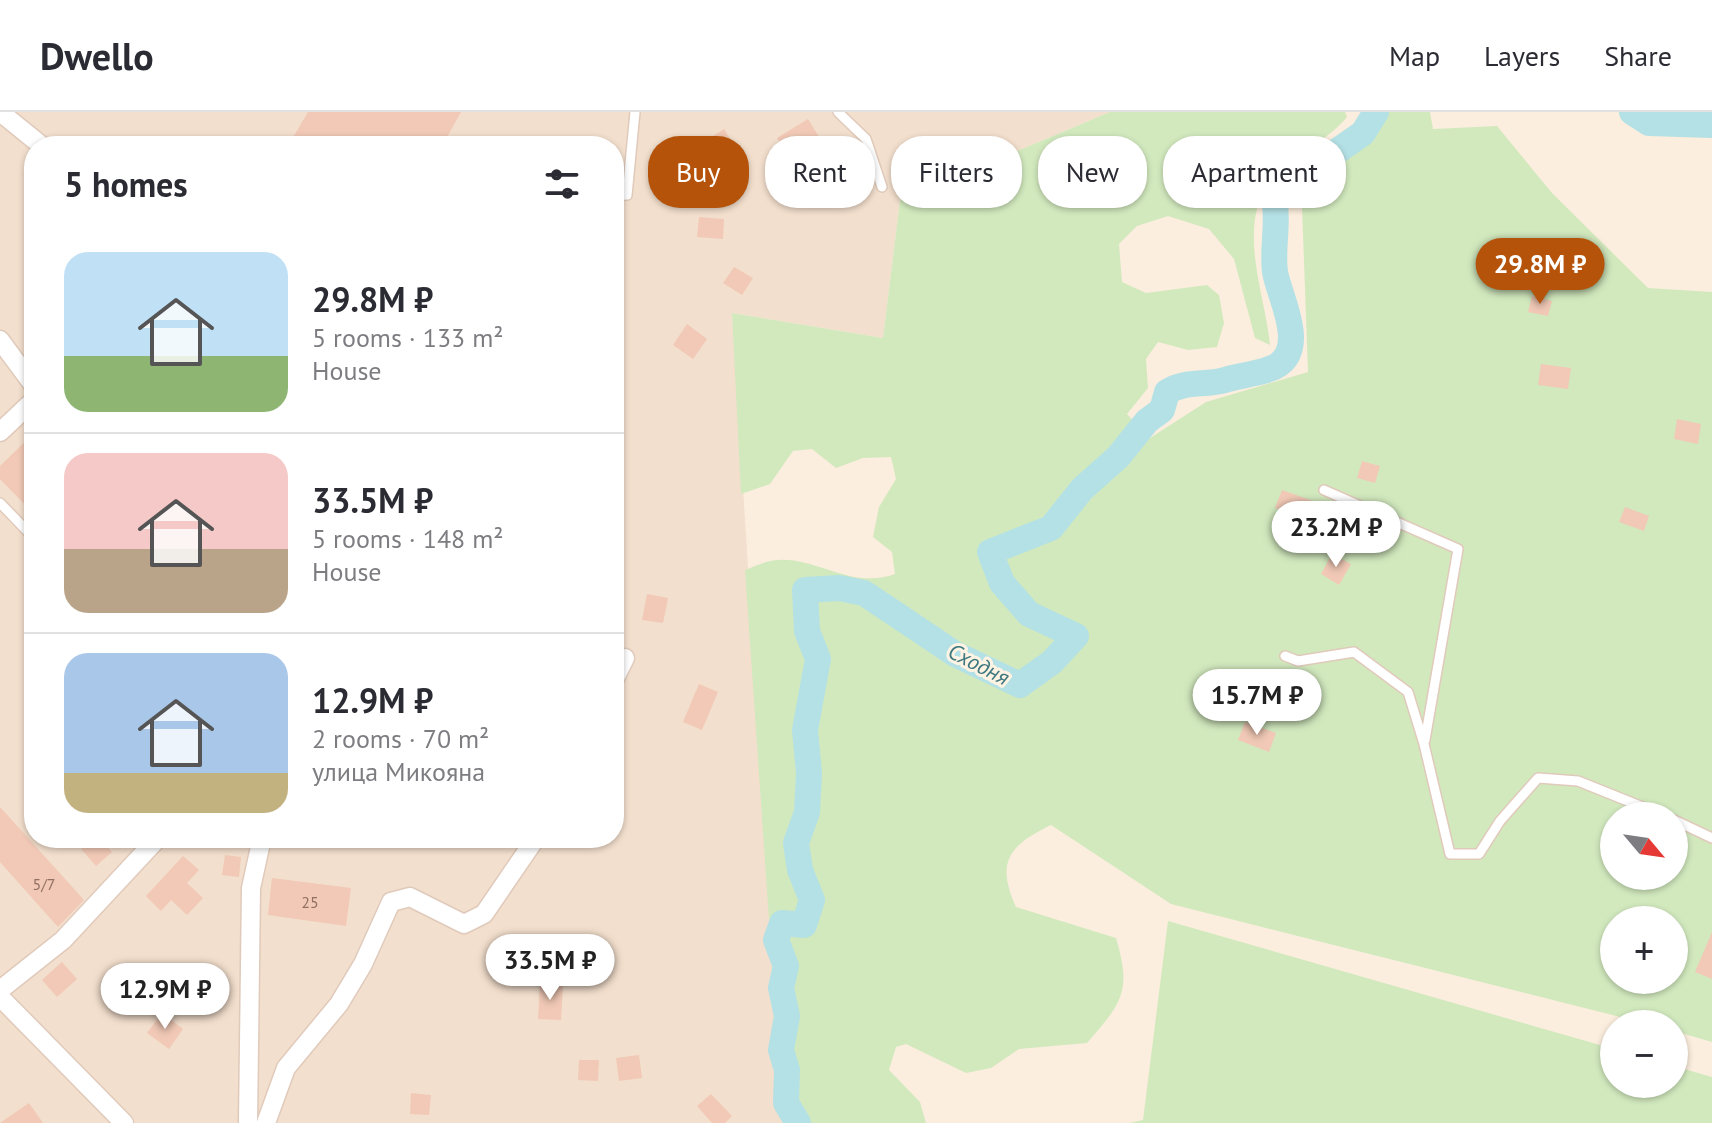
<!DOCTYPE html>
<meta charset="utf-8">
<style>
:root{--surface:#fff;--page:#f2f2f3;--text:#2b2b33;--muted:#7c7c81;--line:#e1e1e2;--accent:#b45309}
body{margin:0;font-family:"PT Sans",sans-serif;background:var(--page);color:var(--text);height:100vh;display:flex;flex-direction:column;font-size:30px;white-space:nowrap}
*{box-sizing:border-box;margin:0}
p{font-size:26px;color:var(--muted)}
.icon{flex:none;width:44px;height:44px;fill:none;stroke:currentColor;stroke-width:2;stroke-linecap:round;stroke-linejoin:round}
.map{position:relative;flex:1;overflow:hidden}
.details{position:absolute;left:24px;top:24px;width:600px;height:712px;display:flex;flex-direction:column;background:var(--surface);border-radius:32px;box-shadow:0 2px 6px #0004}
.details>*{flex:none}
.guide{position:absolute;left:648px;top:24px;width:760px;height:72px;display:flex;gap:16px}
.needle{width:52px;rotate:119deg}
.buttons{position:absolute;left:1600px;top:690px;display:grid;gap:16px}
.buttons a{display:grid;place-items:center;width:88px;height:88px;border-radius:50%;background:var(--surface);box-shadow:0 2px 6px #0004;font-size:40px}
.price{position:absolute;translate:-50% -68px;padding:0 18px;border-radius:28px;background:#fff;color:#222;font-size:26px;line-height:52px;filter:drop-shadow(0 2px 4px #0008)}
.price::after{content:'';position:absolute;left:50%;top:48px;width:24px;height:18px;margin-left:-12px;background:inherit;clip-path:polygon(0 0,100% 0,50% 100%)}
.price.selected{background:var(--accent);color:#fff}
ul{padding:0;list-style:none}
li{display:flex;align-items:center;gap:24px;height:200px;padding:0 40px}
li+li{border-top:2px solid var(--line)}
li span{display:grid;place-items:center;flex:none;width:224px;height:160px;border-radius:24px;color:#555}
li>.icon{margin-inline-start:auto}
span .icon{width:96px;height:96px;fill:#fffc;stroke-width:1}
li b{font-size:34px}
h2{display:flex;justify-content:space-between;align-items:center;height:96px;padding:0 40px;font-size:34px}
.pill{padding:0 28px;border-radius:32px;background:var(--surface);box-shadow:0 2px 6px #0004;font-size:28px;line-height:72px}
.pill.selected{background:var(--accent);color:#fff}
header{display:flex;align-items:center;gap:48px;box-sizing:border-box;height:112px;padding:0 40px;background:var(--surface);border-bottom:2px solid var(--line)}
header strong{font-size:38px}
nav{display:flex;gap:44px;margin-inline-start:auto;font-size:28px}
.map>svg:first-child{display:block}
.residential{fill:#f3dfcd;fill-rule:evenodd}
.green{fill:#d2e9be;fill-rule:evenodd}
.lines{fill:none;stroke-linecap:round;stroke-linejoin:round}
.river{stroke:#b4e1e5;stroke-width:26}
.building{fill:#f1c9b6}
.lane-casing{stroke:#e0cabb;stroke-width:12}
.street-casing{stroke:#e0cabb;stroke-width:21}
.lane{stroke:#fff;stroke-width:9}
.street{stroke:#fff;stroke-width:18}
.labels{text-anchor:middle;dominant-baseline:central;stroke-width:6;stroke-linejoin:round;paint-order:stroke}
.number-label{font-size:16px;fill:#927063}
.water-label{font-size:22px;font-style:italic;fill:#3e797f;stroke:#fff3e4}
</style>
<header>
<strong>Dwello</strong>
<nav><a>Map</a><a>Layers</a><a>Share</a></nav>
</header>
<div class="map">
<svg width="1712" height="1011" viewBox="0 0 1712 1011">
<rect width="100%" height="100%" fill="#fceede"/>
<path class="residential" d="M0,0h1110l-210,88 -17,138 -151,-25 51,810h-783zM34,34h580v692h-580z"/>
<g class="green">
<path d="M1110,0h235l2,5c-20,25 -53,35 -73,59 -40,46 -9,116 -4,169l-15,-7 -21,-79 -25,-30 -41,-13 -31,10 -18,18 3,38 24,11 61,-8 12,10 5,28 -7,24 -29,3 -30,-8 -12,17 2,29 -21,26 23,24 56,-36 102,-30 -6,-165 83,-95h45l3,17 64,-3 55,67 96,95 64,4v750l-38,-11v-7h-26l-477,-120 -120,-79c-41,20 -56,36 -35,82l100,31c16,53 6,65 -29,105l-68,6 -28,19 -25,5 -60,-29 -10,3 -7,23 31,32 6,21h-143l-38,-553c8,-3 17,-7 25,-9 41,-9 79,30 125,13l-3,-22 -19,-15 6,-30 17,-28 -5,-22 -28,1 -27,10 -24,-19 -19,2 -23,33 -29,10 -9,-181 151,25 17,-138zM1614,704h60v60h-60zM1614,808h60v60h-60z"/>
<path d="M1168,809l446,128v35h60v-18l38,11v46h-583l14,-3z"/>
</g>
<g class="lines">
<g class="river">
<path d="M1632,0l17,11 63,2"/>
<path d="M798,1011l-12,-20 1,-33 -6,-20 6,-34 -6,-28 5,-22 -10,-26 6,-17 22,2 8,-25 -12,-30 -4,-27 11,-31 2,-39 -4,-43 13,-71 -11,-28 -2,-41 34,-2 25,5 91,61 65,31 32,-23 24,-26 -47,-22 -27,-31 -12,-31 61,-24 31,-39 36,-32 29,-36 15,-11 5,-18c19,-12 37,-6 58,-12 15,-5 41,-7 53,-15 29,-19 1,-69 -3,-93 -3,-22 3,-45 0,-67l14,-20 74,-52 13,-21"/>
</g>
</g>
<g class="building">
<path d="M308,0h153l-19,34h-154z"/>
<path d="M808,7l16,26 -30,20 -17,-27z"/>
<path d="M724,17l14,22 -17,11 -14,-22z"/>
<path d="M699,105l25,2 -1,20 -26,-2z"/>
<path d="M734,155l19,11 -11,17 -19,-12z"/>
<path d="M1532,184l20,5 -4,15 -20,-4z"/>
<path d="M687,212l20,15 -14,20 -20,-14z"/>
<path d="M1541,252l30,4 -3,21 -30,-4z"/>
<path d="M1677,307l24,5 -3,20 -24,-5z"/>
<path d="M34,321v81l-34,-35v-13z"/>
<path d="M1362,349l18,5 -5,17 -18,-5z"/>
<path d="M1282,378l34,12 -7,18 -34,-12z"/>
<path d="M1625,395l24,9 -5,15 -25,-9z"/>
<path d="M1332,442l19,10 -12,21 -18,-11z"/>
<path d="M647,482l21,4 -5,25 -21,-3z"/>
<path d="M699,572l19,8 -16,38 -19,-8z"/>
<path d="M1245,610l31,11 -7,19 -31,-12z"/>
<path d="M0,695l84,93 -26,27 -58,-65z"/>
<path d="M94,726h6l12,14 -16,14 -15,-17z"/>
<path d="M225,743l16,2 -2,20 -17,-2z"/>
<path d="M183,744l16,14 -12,13 16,15 -16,17 -16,-15 -10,11 -15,-15z"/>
<path d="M272,766l79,10 -5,38 -78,-11z"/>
<path d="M1712,820v47l-17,-7z"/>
<path d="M62,850l15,17 -20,18 -15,-17z"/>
<path d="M540,872l23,1 -2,35 -23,-1z"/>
<path d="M162,901l21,16 -14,20 -22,-16z"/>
<path d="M639,943l3,23 -23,3 -3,-23z"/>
<path d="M579,948h20l-1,21 -20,-1z"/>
<path d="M411,981l20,2 -2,20 -19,-1z"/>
<path d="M711,982l21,22 -7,7h-13l-15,-17z"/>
<path d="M29,991l14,20h-43z"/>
</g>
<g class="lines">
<g class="lane-casing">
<g id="lane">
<path d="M838,0l28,27 16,48"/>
<path d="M614,84l13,-1 8,-83"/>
<path d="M1324,378l134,59 -33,191"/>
<path d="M0,391l34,35"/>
<path d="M1285,544l13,5 56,-9 54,40 16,52 26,110h29l21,-33 38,-43 40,3 87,35"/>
<path d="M1674,708l38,18"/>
</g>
</g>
<g class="street-casing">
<g id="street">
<path d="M0,0l42,34"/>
<path d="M0,228l34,46"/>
<path d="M0,320l34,-32"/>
<path d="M614,568l11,-22"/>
<path d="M0,878l63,-50 95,-102"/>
<path d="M0,885l124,126"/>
<path d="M248,1011l3,-235 11,-50"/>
<path d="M266,1011l20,-55 53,-64 24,-40 28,-62 19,-5 54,27 20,-10 52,-76"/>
</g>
</g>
<use href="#lane" class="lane"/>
<use href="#street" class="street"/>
</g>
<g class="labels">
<g class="number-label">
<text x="44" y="772">5/7</text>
<text x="310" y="790">25</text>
</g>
<g class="water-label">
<text transform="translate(979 552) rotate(27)">Сходня</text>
</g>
</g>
</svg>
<div class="buttons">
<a><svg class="needle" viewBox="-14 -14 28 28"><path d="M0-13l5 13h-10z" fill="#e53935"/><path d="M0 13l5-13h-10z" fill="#7c7c81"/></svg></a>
<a>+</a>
<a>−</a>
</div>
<b class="price selected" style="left:1540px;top:194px">29.8M ₽</b>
<b class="price" style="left:1336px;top:457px">23.2M ₽</b>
<b class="price" style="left:1257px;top:625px">15.7M ₽</b>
<b class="price" style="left:550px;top:890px">33.5M ₽</b>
<b class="price" style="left:165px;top:919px">12.9M ₽</b>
<div class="guide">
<a class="pill selected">Buy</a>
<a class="pill">Rent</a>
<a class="pill">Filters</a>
<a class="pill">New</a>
<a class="pill">Apartment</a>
</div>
<section class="details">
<h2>5 homes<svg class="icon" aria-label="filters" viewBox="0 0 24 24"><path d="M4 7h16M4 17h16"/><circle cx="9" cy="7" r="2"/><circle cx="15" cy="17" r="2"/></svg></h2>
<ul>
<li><span style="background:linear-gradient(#bfe0f5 65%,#8fb573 0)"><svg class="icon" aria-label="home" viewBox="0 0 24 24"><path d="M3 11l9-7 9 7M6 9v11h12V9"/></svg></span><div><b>29.8M ₽</b><p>5 rooms · 133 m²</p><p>House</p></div></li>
<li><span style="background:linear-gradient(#f6c9c9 60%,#b9a48a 0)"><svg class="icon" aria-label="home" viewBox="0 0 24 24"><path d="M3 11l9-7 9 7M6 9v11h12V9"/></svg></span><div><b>33.5M ₽</b><p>5 rooms · 148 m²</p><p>House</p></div></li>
<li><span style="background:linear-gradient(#a9c7e8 75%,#c2b280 0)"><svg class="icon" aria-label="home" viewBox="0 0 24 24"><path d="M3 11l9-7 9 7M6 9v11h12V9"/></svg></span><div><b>12.9M ₽</b><p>2 rooms · 70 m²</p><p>улица Микояна</p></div></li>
</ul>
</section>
</div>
